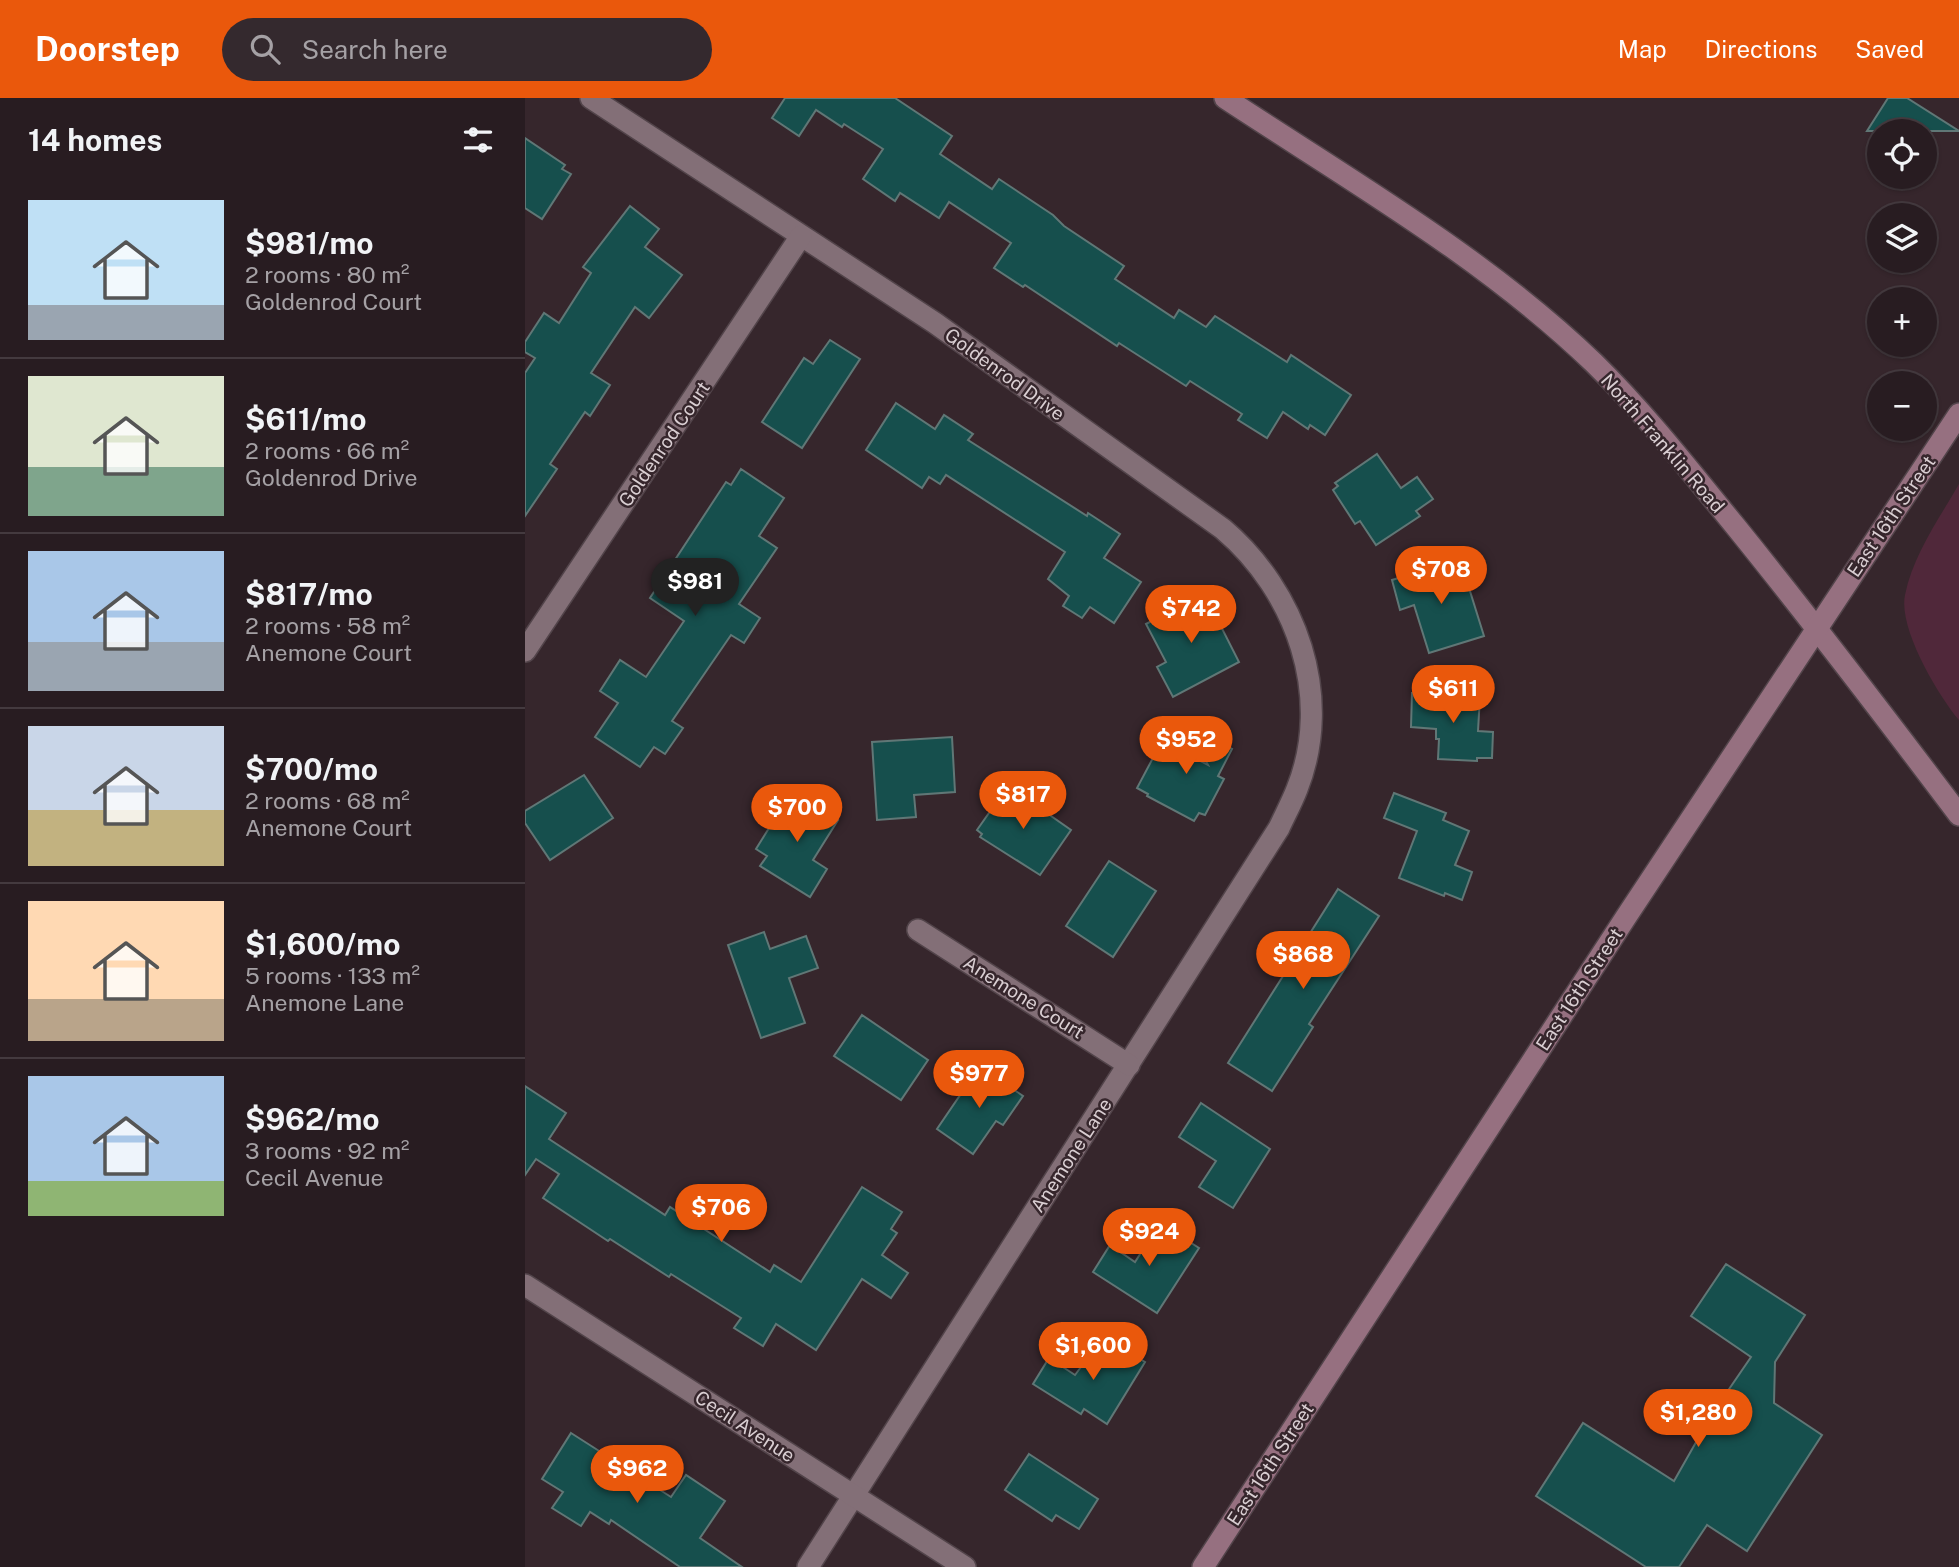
<!DOCTYPE html>
<meta charset="utf-8">
<style>
:root{--surface:#281c21;--page:#34292e;--text:#f1f3f6;--muted:#a5a1a5;--line:#443a3f;--accent:#ea580c}
body{margin:0;font-family:"Public Sans",sans-serif;background:var(--page);color:var(--text);height:100vh;display:flex;flex-direction:column;font-size:26px;white-space:nowrap}
*{box-sizing:border-box;margin:0}
p{font-size:23px;color:var(--muted)}
.icon{flex:none;width:38px;height:38px;fill:none;stroke:currentColor;stroke-width:2;stroke-linecap:round;stroke-linejoin:round}
.map{position:relative;flex:1;overflow:hidden}
.panel{display:flex;flex-direction:column;background:var(--surface);width:525px}
.panel>*{flex:none}
.tools{position:absolute;left:1342px;top:21px;display:grid;gap:14px}
.tools a{display:grid;place-items:center;width:70px;height:70px;border-radius:50%;background:var(--surface);box-shadow:0 2px 5px #0004,0 0 0 2px var(--line);font-size:35px}
.price{position:absolute;translate:-50% -60px;padding:0 16px;border-radius:24px;background:var(--accent);color:#fff;font-size:23px;line-height:46px;filter:drop-shadow(0 2px 4px #0008)}
.price::after{content:'';position:absolute;left:50%;top:42px;width:21px;height:16px;margin-left:-10px;background:inherit;clip-path:polygon(0 0,100% 0,50% 100%)}
.price.current{background:#222;color:#fff}
ul{padding:0;list-style:none}
li{display:flex;align-items:center;gap:21px;height:175px;padding:0 28px}
li+li{border-top:2px solid var(--line)}
li span{display:grid;place-items:center;flex:none;width:196px;height:140px;border-radius:0px;color:#555}
li>.icon{margin-inline-start:auto}
span .icon{width:84px;height:84px;fill:#fffc;stroke-width:1}
li b{font-size:30px}
h2{display:flex;justify-content:space-between;align-items:center;height:84px;padding:0 28px;font-size:30px}
header{display:flex;align-items:center;gap:42px;box-sizing:border-box;height:98px;padding:0 35px;background:var(--accent);color:#fff}
header strong{font-size:33px}
nav{display:flex;gap:38px;margin-inline-start:auto;font-size:24px}
.search{width:490px;height:63px;background:var(--page);display:flex;align-items:center;gap:18px;box-sizing:border-box;padding:0 24px;border-radius:38px;color:var(--muted);font-size:26px}
main{display:flex;flex:1;min-height:0}
.map>svg:first-child{display:block}
.green{fill:#50283a}
.building{fill:#164f4d;stroke:#607776;stroke-width:2}
.lines{fill:none;stroke-linecap:round;stroke-linejoin:round}
.street-casing{stroke:#52444a;stroke-width:24}
.secondary-casing{stroke:#52444a;stroke-width:24}
.street{stroke:#836f77;stroke-width:21}
.secondary{stroke:#967080;stroke-width:21}
.labels{text-anchor:middle;dominant-baseline:central;stroke-width:5;stroke-linejoin:round;paint-order:stroke}
.street-label{font-size:19px;fill:#d9ced2;stroke:#36262c}
</style>
<header>
<strong>Doorstep</strong>
<div class="search"><svg class="icon" aria-label="search" viewBox="0 0 24 24"><circle cx="10" cy="10" r="6"/><path d="M15 15l6 6"/></svg>Search here</div>
<nav><a>Map</a><a>Directions</a><a>Saved</a></nav>
</header>
<main>
<section class="panel">
<h2>14 homes<svg class="icon" aria-label="filters" viewBox="0 0 24 24"><path d="M4 7h16M4 17h16"/><circle cx="9" cy="7" r="2"/><circle cx="15" cy="17" r="2"/></svg></h2>
<ul>
<li><span style="background:linear-gradient(#bfe0f5 75%,#9aa5b1 0)"><svg class="icon" aria-label="home" viewBox="0 0 24 24"><path d="M3 11l9-7 9 7M6 9v11h12V9"/></svg></span><div><b>$981/mo</b><p>2 rooms · 80 m²</p><p>Goldenrod Court</p></div></li>
<li><span style="background:linear-gradient(#dfe7d0 65%,#7fa58c 0)"><svg class="icon" aria-label="home" viewBox="0 0 24 24"><path d="M3 11l9-7 9 7M6 9v11h12V9"/></svg></span><div><b>$611/mo</b><p>2 rooms · 66 m²</p><p>Goldenrod Drive</p></div></li>
<li><span style="background:linear-gradient(#a9c7e8 65%,#9aa5b1 0)"><svg class="icon" aria-label="home" viewBox="0 0 24 24"><path d="M3 11l9-7 9 7M6 9v11h12V9"/></svg></span><div><b>$817/mo</b><p>2 rooms · 58 m²</p><p>Anemone Court</p></div></li>
<li><span style="background:linear-gradient(#c9d6e8 60%,#c2b280 0)"><svg class="icon" aria-label="home" viewBox="0 0 24 24"><path d="M3 11l9-7 9 7M6 9v11h12V9"/></svg></span><div><b>$700/mo</b><p>2 rooms · 68 m²</p><p>Anemone Court</p></div></li>
<li><span style="background:linear-gradient(#ffd9b3 70%,#b9a48a 0)"><svg class="icon" aria-label="home" viewBox="0 0 24 24"><path d="M3 11l9-7 9 7M6 9v11h12V9"/></svg></span><div><b>$1,600/mo</b><p>5 rooms · 133 m²</p><p>Anemone Lane</p></div></li>
<li><span style="background:linear-gradient(#a9c7e8 75%,#8fb573 0)"><svg class="icon" aria-label="home" viewBox="0 0 24 24"><path d="M3 11l9-7 9 7M6 9v11h12V9"/></svg></span><div><b>$962/mo</b><p>3 rooms · 92 m²</p><p>Cecil Avenue</p></div></li>
</ul>
</section>
<div class="map">
<svg width="1434" height="1469" viewBox="0 0 1434 1469">
<rect width="100%" height="100%" fill="#36262c"/>
<path class="green" d="M1434,386v236c-21,-25 -61,-92 -54,-125 8,-40 34,-76 54,-111z"/>
<g class="building">
<path d="M260,0h110l57,38 -12,18 52,35 7,-10 54,36 11,11 60,40 -9,13 59,39 5,-8 27,17 9,-11 72,46 4,-7 60,40 -26,40 -15,-10 -2,4 -25,-17 -16,26 -29,-18 4,-6 -52,-33 -4,5 -67,-43 -2,3 -92,-61 -2,2 -29,-19 17,-25 -62,-41 -10,16 -39,-25 -5,8 -32,-22 20,-30 -39,-25 -2,3 -26,-17 -17,26 -27,-18z"/>
<path d="M1363,0h19l52,33h-92z"/>
<path d="M0,40l40,27 -3,4 9,5 -29,45 -17,-11z"/>
<path d="M105,108l29,23 -14,18 37,28 -33,43 -14,-11 -44,66 19,12 -20,31 -5,-4 -35,52 7,5 -32,47v-143l10,-15 -10,-6v-10l19,-29 15,10 32,-50 -8,-6z"/>
<path d="M305,242l30,19 -58,89 -40,-26 42,-64 9,6z"/>
<path d="M371,305l39,26 9,-14 29,19 -5,6 119,76 1,-3 32,21 -16,24 37,24 -27,41 -24,-16 -8,11 -19,-12 6,-10 -21,-17 17,-27 -119,-77 -6,9 -11,-7 -7,11 -56,-38z"/>
<path d="M852,356l24,34 16,-11 16,22 -17,12 4,5 -44,29 -16,-24 -5,3 -22,-34 5,-4 -3,-3z"/>
<path d="M216,371l43,29 -25,38 18,12 -38,56 21,14 -16,25 -13,-8 -59,86 11,7 -18,26 -11,-7 -14,20 -45,-30 23,-34 -18,-12 20,-31 26,17 38,-56 -34,-23 76,-116 5,3z"/>
<path d="M924,465l1,5 6,-2 2,9 6,-3 20,64 -55,17 -15,-48 -14,5 -8,-30z"/>
<path d="M679,495l35,69 -66,35 -16,-30 9,-5 -20,-38z"/>
<path d="M887,595l68,3 -2,35 15,1 -1,26h-15v3l-39,-2 1,-20h-3v-10l-25,-2z"/>
<path d="M663,628l44,23 -14,27 6,3 -19,36 -6,-2 -5,8 -47,-25 1,-2 -11,-6 25,-47 46,24z"/>
<path d="M427,639l3,55 -41,3 2,22 -39,3 -5,-78z"/>
<path d="M59,677l29,43 -63,42 -25,-37v-12z"/>
<path d="M483,688l63,44 -31,45 -60,-38 2,-3 -5,-4z"/>
<path d="M267,693l46,29 -25,40 14,9 -17,28 -50,-31 7,-10 -11,-7z"/>
<path d="M869,695l52,20 -3,7 26,11 -14,34 17,7 -10,28 -17,-7 -1,3 -45,-18 18,-47 -33,-13z"/>
<path d="M584,763l47,30 -43,66 -47,-31z"/>
<path d="M813,791l41,27 -70,108 4,3 -41,64 -44,-28z"/>
<path d="M239,834l6,17 36,-13 12,32 -29,10 16,45 -44,15 -33,-93z"/>
<path d="M337,917l66,45 -27,40 -67,-44z"/>
<path d="M455,968l43,30 -20,29 -7,-4 -23,33 -36,-25z"/>
<path d="M0,988l41,27 -17,26 116,76 5,-8 100,65 4,-7 27,17 61,-95 40,25 -11,17 6,4 -15,22 26,18 -17,25 -29,-19 -46,71 -40,-26 -13,22 -29,-18 7,-10 -70,-44 -2,3 -59,-38 -2,2 -65,-43 16,-24 -23,-15 -11,16z"/>
<path d="M676,1005l69,46 -37,59 -34,-21 17,-26 -37,-24z"/>
<path d="M635,1125l39,25 -42,65 -64,-41 17,-27 25,17z"/>
<path d="M1201,1166l79,51 -30,47 -1,41 48,32 -75,116 -40,-26 -28,42h-33l-110,-71 47,-73 91,58 38,-67 39,-57 -60,-41z"/>
<path d="M582,1241l38,23 -38,62 -23,-15 -3,5 -48,-30 16,-26 26,17 9,-12 6,3z"/>
<path d="M46,1335l100,64 15,-22 39,26 -25,37 42,29h-62l-69,-47 -2,4 -19,-12 -9,14 -29,-18 11,-16 -21,-13z"/>
<path d="M504,1356l69,45 -19,30 -23,-14 -4,6 -47,-31z"/>
</g>
<g class="lines">
<g class="street-casing">
<g id="street">
<path d="M66,0l344,225 288,206c73,62 111,167 74,260 -5,13 -12,26 -18,39l-471,739"/>
<path d="M0,553l276,-415"/>
<path d="M393,832l211,135"/>
<path d="M0,1187l440,282"/>
</g>
</g>
<g class="secondary-casing">
<g id="secondary">
<path d="M700,0c126,83 260,160 369,265 52,51 96,108 142,164 76,94 150,191 223,288"/>
<path d="M678,1469l423,-650 333,-503"/>
</g>
</g>
<use href="#street" class="street"/>
<use href="#secondary" class="secondary"/>
</g>
<g class="labels">
<g class="street-label">
<text transform="translate(480 276) rotate(36)">Goldenrod Drive</text>
<text transform="translate(1138 345) rotate(49)">North Franklin Road</text>
<text transform="translate(139 346) rotate(-56)">Goldenrod Court</text>
<text transform="translate(1366 418) rotate(-56)">East 16th Street</text>
<text transform="translate(1054 891) rotate(-57)">East 16th Street</text>
<text transform="translate(499 899) rotate(32)">Anemone Court</text>
<text transform="translate(546 1057) rotate(-57)">Anemone Lane</text>
<text transform="translate(220 1328) rotate(33)">Cecil Avenue</text>
<text transform="translate(745 1366) rotate(-57)">East 16th Street</text>
</g>
</g>
</svg>
<div class="tools">
<a><svg class="icon" aria-label="locate" viewBox="0 0 24 24"><circle cx="12" cy="12" r="6"/><path d="M12 2v4M12 18v4M2 12h4M18 12h4"/></svg></a>
<a><svg class="icon" aria-label="layers" viewBox="0 0 24 24"><path d="M12 4l9 5-9 5-9-5zM3 14l9 5 9-5"/></svg></a>
<a>+</a>
<a>−</a>
</div>
<b class="price" style="left:916px;top:508px">$708</b>
<b class="price current" style="left:170px;top:520px">$981</b>
<b class="price" style="left:666px;top:547px">$742</b>
<b class="price" style="left:928px;top:627px">$611</b>
<b class="price" style="left:661px;top:678px">$952</b>
<b class="price" style="left:498px;top:733px">$817</b>
<b class="price" style="left:272px;top:746px">$700</b>
<b class="price" style="left:778px;top:893px">$868</b>
<b class="price" style="left:454px;top:1012px">$977</b>
<b class="price" style="left:196px;top:1146px">$706</b>
<b class="price" style="left:624px;top:1170px">$924</b>
<b class="price" style="left:568px;top:1284px">$1,600</b>
<b class="price" style="left:1173px;top:1351px">$1,280</b>
<b class="price" style="left:112px;top:1407px">$962</b>
</div>
</main>
